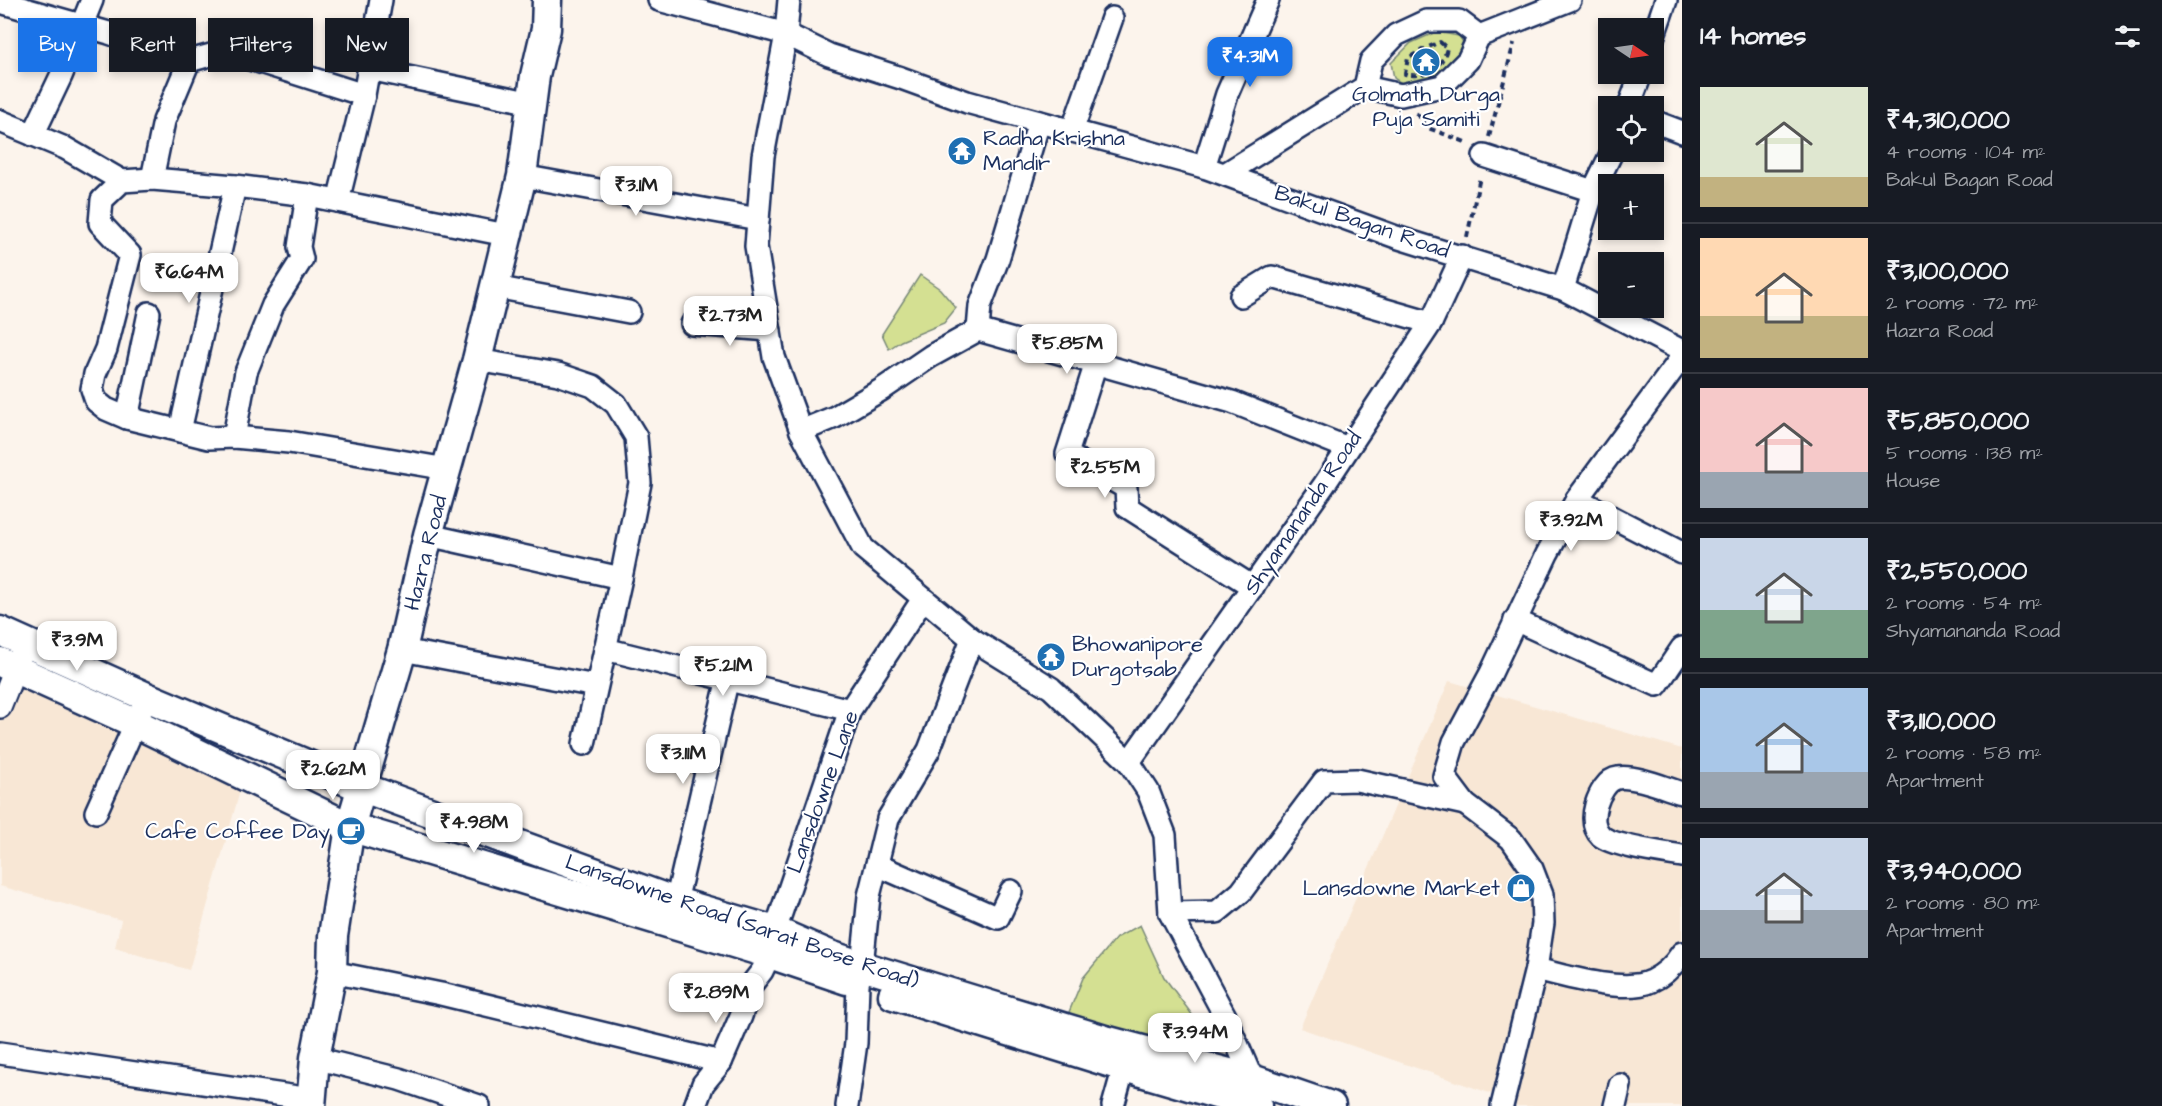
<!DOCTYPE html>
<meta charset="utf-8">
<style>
:root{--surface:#171b24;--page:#242831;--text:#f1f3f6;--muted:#9ea1a6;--line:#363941;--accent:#1a73e8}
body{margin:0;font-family:"Architects Daughter",sans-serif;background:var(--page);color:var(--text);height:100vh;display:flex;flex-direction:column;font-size:22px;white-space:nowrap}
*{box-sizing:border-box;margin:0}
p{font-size:20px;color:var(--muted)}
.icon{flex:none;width:33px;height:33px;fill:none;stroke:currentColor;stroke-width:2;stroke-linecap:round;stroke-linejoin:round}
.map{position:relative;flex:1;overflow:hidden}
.sheet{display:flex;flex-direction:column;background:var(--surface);width:480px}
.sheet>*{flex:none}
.guide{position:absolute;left:18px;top:18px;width:570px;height:54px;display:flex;gap:12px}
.needle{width:39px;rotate:103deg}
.fabs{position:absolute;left:1598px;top:18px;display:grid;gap:12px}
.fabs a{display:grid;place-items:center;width:66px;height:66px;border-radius:0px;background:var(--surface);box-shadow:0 3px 9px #0003;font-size:30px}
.price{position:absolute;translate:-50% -51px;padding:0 14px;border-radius:12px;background:#fff;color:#222;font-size:20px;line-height:39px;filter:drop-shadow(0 2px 3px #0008)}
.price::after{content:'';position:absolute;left:50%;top:36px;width:18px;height:14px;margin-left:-9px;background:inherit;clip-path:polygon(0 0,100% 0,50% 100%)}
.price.active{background:var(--accent);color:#fff}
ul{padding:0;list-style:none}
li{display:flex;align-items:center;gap:18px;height:150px;padding:0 18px}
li+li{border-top:2px solid var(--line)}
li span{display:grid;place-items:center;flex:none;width:168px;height:120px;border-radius:0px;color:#555}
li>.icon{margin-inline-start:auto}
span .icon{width:72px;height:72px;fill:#fffc;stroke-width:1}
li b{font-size:26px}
h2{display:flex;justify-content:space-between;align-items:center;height:72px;padding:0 18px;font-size:26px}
.tag{padding:0 21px;border-radius:0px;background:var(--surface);box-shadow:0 3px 9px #0003;font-size:21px;line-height:54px}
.tag.active{background:var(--accent);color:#fff}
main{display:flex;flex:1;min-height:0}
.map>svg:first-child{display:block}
.built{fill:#f8e7d5}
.green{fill:#d4e092;stroke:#788878;stroke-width:1.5}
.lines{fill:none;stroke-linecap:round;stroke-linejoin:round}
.street-casing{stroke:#1b2f5e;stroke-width:26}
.secondary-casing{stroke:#1b2f5e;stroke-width:33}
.path{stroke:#1b2f5e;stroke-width:4;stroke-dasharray:6 4.5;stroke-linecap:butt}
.street{stroke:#fff;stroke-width:21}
.secondary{stroke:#fff;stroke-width:28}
.labels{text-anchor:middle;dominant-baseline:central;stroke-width:4.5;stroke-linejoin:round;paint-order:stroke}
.poi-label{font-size:22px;fill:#1b2f5e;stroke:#fff;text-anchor:start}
.street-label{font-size:22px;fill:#1b2f5e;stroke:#fff}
</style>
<main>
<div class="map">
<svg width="1682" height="1106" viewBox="0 0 1682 1106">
<rect width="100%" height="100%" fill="#fcf4ec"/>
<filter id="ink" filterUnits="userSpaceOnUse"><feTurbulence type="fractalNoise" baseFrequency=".0167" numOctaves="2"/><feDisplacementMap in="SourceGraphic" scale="12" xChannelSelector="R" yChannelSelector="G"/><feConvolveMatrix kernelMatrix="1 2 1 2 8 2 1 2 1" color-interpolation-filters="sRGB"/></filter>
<g filter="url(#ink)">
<g class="built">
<path d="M17,662l229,108 -57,200 -74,-22 6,-28 -121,-34v-180z"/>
<path d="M1449,681l233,68v357h-183l2,-9 -201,-69z"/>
</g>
<g class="green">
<path d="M1436,32l23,4 6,9 -25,29 -34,12 -12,-8 -3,-15 20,-20z"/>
<path d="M920,275l20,14 16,19 -12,15 -43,18 -12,8 -7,-15z"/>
<path d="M1140,925l24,52 41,55 -25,21 -113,-36 16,-39 33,-40z"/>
</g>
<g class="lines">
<g class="street-casing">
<g id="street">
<path d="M659,0l127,34 43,21 72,23 66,24 237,65 192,70 167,52 119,62"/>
<path d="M789,0l-3,34 -23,122 -7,90 18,111 27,74 62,117 109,91 79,49 78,74 19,29 17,44 5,78 55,103 27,63 1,11"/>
<path d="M0,2l109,31 80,28 36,-10 139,44"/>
<path d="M1479,36l91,-36"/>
<path d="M1653,38l13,-38"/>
<path d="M369,69l163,34"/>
<path d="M1365,87l36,8 41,-9 26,-26 11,-24"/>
<path d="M1629,106l12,-32"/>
<path d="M0,121l65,27 57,33"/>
<path d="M1653,121l29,11"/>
<path d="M1072,131l40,-113"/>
<path d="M33,135l28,-59 31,-76"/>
<path d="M1484,156l109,35"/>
<path d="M1204,167l23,-73 41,-94"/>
<path d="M1225,174l140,-87 6,-26 25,-26 30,-14h33l20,15"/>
<path d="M522,176l236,43"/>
<path d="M152,179l12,-58 25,-60"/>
<path d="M338,201l26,-106 17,-95"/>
<path d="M495,287l134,25"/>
<path d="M1563,289l30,-98 19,-39"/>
<path d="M1241,296l31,-19 159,46"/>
<path d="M692,324l78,6"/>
<path d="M978,330l2,-24 18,-47 41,-137"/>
<path d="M477,360l81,14 35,12 23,18 20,33 4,46 -19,95 -37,166"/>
<path d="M1096,363l-29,91 59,34 1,19 126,80"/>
<path d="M127,418l22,-105"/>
<path d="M180,431l55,-245"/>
<path d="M801,431l34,-14 46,-27 50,-34 47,-26 254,72 116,46"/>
<path d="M234,437l12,-65 27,-67 29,-46 -3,-12 8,-52"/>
<path d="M447,469l-158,-27 -55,-5 -25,1 -82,-20 -21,-9 -10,-8 -4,-12 3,-15 11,-25 24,-94 -30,-32 2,-23 20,-19 30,-2 83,7 72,9 199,40"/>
<path d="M1577,499l105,54"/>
<path d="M428,535l193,43"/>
<path d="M1515,620l142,65 25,-37"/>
<path d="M605,649l245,61"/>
<path d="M402,650l194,36"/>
<path d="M0,707l20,-50"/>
<path d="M1129,762l195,-277 107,-162 31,-67"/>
<path d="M1682,793c-17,-5 -47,-18 -64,-15 -11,1 -19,17 -22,27 -3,11 -4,22 5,31 11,10 64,17 81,20"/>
<path d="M96,812l45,-101"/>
<path d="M877,865l121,53 13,-27"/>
<path d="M676,902l52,-224"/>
<path d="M1170,913l47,-1 24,-20 83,-111 33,-1 108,24"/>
<path d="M1536,969c28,7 89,25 115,12 13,-6 24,-17 31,-28"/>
<path d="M332,972l109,22 280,68"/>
<path d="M0,1053l311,46"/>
<path d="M315,1058l84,21 80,27"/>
<path d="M695,1106l8,-22 18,-22 20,-46 10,-31 11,-14 8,-17 5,-23 75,-221 73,-111"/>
<path d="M847,1106l9,-63 2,-59 4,-18 7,-70 19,-77 41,-69 43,-111"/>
<path d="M1113,1106l11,-39"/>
<path d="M1502,1106l34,-137 7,-46 -1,-28 -10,-26 -21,-30 -46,-35 -21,-28 10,-34 37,-69 56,-119 30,-55 105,-142"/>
<path d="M1615,1106l5,-21"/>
</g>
</g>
<g class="secondary-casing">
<g id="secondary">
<path d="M0,631l149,67 212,89 315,115 99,29 55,24 32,11 243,74 147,39 79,27"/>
<path d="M0,662l135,61 215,104 420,127 77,26"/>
<path d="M893,995l231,72 133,39"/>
<path d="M311,1106l4,-48 17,-86 1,-36 17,-109 52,-177 26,-115 49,-175 45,-184 13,-100 11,-47 1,-29"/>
</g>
</g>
<g class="path">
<path d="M1440,42l7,6c-4,19 -22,31 -42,26l3,-16 16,-9z"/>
<path d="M1416,113l12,15 40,15"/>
<path d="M1489,137l25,-94"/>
<path d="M1467,237l13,-60"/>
</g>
<use href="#street" class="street"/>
<use href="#secondary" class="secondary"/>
</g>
</g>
<defs>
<g id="temple-disc" transform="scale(1.5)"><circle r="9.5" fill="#1f6fb2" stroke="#fff"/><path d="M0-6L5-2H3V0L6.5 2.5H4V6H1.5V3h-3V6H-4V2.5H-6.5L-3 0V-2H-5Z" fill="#fff"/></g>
<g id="cafe-disc" transform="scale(1.5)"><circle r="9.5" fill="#1f6fb2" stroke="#fff"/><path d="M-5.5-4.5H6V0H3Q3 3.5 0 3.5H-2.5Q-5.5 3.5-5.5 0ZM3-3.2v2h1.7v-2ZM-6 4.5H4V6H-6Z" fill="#fff"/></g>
<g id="shop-disc" transform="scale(1.5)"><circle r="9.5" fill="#1f6fb2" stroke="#fff"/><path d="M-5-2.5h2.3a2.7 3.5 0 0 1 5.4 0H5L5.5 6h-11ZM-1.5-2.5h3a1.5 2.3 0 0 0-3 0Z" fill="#fff"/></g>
</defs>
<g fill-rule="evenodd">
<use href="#temple-disc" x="1426" y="62"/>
<use href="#temple-disc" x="962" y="151"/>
<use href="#temple-disc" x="1051" y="657"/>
<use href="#cafe-disc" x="351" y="831"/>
<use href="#shop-disc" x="1521" y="888"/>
</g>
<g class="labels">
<g class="poi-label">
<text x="1426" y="94" text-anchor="middle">Golmath Durga<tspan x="1426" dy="25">Puja Samiti</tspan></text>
<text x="983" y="138">Radha Krishna<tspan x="983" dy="25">Mandir</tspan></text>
<text x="1072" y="644">Bhowanipore<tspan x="1072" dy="25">Durgotsab</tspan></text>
<text x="330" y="831" text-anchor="end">Cafe Coffee Day</text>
<text x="1500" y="888" text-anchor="end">Lansdowne Market</text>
</g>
<g class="street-label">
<text transform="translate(1362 222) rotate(19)">Bakul Bagan Road</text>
<text transform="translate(1303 513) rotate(-56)">Shyamananda Road</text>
<text transform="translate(426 553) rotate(-76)">Hazra Road</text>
<text transform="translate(823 792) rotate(-70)">Lansdowne Lane</text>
<text transform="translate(742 922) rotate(19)">Lansdowne Road (Sarat Bose Road)</text>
</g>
</g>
</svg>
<div class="fabs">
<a><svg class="needle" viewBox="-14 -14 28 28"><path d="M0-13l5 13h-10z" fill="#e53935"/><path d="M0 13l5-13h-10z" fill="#9ea1a6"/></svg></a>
<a><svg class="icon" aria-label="locate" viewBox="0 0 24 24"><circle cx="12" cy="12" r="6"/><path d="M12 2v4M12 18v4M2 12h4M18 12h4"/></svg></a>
<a>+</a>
<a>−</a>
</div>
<b class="price active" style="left:1250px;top:88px">₹4.31M</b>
<b class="price" style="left:636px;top:217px">₹3.1M</b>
<b class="price" style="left:189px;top:304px">₹6.64M</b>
<b class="price" style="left:730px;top:347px">₹2.73M</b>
<b class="price" style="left:1067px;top:375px">₹5.85M</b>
<b class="price" style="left:1105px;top:499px">₹2.55M</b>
<b class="price" style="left:1571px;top:552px">₹3.92M</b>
<b class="price" style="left:77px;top:672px">₹3.9M</b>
<b class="price" style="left:723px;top:697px">₹5.21M</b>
<b class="price" style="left:683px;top:785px">₹3.11M</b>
<b class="price" style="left:333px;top:801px">₹2.62M</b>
<b class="price" style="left:474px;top:854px">₹4.98M</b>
<b class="price" style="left:716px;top:1024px">₹2.89M</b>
<b class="price" style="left:1195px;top:1064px">₹3.94M</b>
<div class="guide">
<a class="tag active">Buy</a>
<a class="tag">Rent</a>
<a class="tag">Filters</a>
<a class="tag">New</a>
</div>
</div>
<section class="sheet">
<h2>14 homes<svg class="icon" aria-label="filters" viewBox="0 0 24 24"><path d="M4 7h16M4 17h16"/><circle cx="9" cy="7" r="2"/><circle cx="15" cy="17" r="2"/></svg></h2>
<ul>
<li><span style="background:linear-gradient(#dfe7d0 75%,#c2b280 0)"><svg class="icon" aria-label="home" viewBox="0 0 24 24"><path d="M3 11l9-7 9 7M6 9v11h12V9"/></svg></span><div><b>₹4,310,000</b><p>4 rooms · 104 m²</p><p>Bakul Bagan Road</p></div></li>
<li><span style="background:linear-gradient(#ffd9b3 65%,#c2b280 0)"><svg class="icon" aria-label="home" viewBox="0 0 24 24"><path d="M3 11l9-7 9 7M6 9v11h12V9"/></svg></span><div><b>₹3,100,000</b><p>2 rooms · 72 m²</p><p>Hazra Road</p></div></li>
<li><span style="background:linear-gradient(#f6c9c9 70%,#9aa5b1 0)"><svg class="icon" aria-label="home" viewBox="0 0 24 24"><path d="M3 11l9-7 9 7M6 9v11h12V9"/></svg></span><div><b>₹5,850,000</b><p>5 rooms · 138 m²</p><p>House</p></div></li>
<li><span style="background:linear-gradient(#c9d6e8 60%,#7fa58c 0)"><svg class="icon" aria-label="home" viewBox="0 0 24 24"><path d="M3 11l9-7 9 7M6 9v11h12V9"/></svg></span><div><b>₹2,550,000</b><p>2 rooms · 54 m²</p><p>Shyamananda Road</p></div></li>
<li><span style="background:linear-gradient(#a9c7e8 70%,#9aa5b1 0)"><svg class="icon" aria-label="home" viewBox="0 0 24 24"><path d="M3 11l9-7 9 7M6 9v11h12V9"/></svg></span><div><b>₹3,110,000</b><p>2 rooms · 58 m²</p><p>Apartment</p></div></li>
<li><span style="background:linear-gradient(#c9d6e8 60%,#9aa5b1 0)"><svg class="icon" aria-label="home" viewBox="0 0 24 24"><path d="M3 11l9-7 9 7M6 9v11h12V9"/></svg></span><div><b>₹3,940,000</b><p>2 rooms · 80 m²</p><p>Apartment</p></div></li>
</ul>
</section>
</main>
